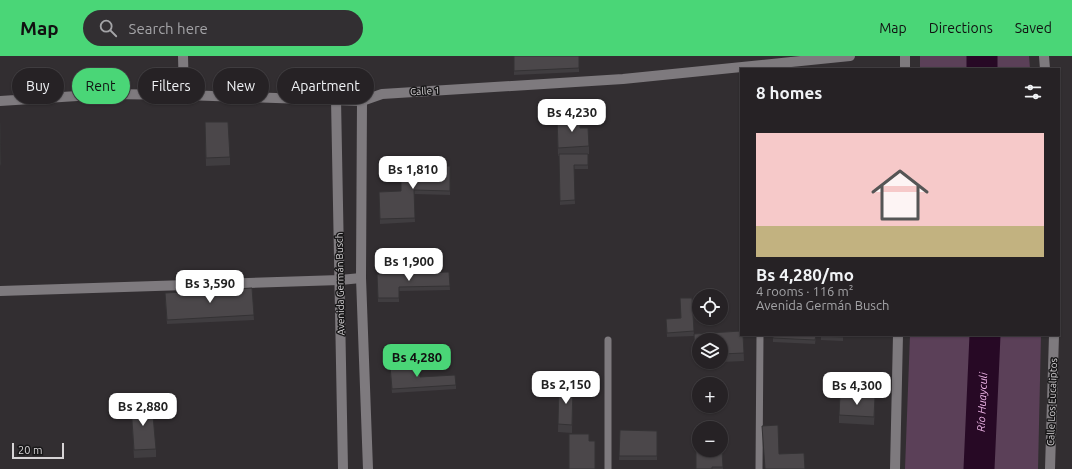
<!DOCTYPE html>
<meta charset="utf-8">
<style>
:root{--surface:#262225;--page:#322f32;--text:#f1f3f6;--muted:#a4a4a7;--line:#423f42;--accent:#4ad677}
body{margin:0;font-family:Ubuntu,sans-serif;background:var(--page);color:var(--text);height:100vh;display:flex;flex-direction:column;font-size:15px;white-space:nowrap}
*{box-sizing:border-box;margin:0}
p{font-size:13px;color:var(--muted)}
.icon{flex:none;width:22px;height:22px;fill:none;stroke:currentColor;stroke-width:2;stroke-linecap:round;stroke-linejoin:round}
.map{position:relative;flex:1;overflow:hidden}
.details{position:absolute;left:740px;top:12px;width:320px;height:268px;display:flex;flex-direction:column;background:var(--surface);border-radius:0px;box-shadow:0 1px 3px #0004,0 0 0 1px var(--line)}
.details>*{flex:none}
.banner{position:absolute;left:12px;top:12px;width:380px;height:36px;display:flex;gap:8px}
.fabs{position:absolute;left:692px;top:233px;display:grid;gap:8px}
.fabs a{display:grid;place-items:center;width:36px;height:36px;border-radius:50%;background:var(--surface);box-shadow:0 1px 3px #0004,0 0 0 1px var(--line);font-size:20px}
.scale{position:absolute;left:12px;bottom:10px;width:52px;box-sizing:border-box;padding-left:4px;border:2px solid #d7d4d6;border-top:0;font-size:11px;line-height:14px;white-space:nowrap;color:#d7d4d6;-webkit-text-stroke:3px #181718;paint-order:stroke}
.price{position:absolute;translate:-50% -34px;padding:0 9px;border-radius:8px;background:#fff;color:#222;font-size:13px;line-height:26px;filter:drop-shadow(0 1px 2px #0008)}
.price::after{content:'';position:absolute;left:50%;top:24px;width:12px;height:9px;margin-left:-6px;background:inherit;clip-path:polygon(0 0,100% 0,50% 100%)}
.price.selected{background:var(--accent);color:#111}
ul{padding:0;list-style:none}
li{display:grid;align-content:center;gap:8px;height:212px;padding:0 16px}
li span{display:grid;place-items:center;height:124px;border-radius:0px;color:#555}
li>.icon{margin-inline-start:auto}
span .icon{width:72px;height:72px;fill:#fffc;stroke-width:1}
li b{font-size:17px}
h2{display:flex;justify-content:space-between;align-items:center;height:48px;padding:0 16px;font-size:17px}
.tag{padding:0 14px;border-radius:18px;background:var(--surface);box-shadow:0 1px 3px #0004,0 0 0 1px var(--line);font-size:14px;line-height:36px}
.tag.selected{background:var(--accent);color:#111}
header{display:flex;align-items:center;gap:24px;box-sizing:border-box;height:56px;padding:0 20px;background:var(--accent);color:#111}
header strong{font-size:19px}
nav{display:flex;gap:22px;margin-inline-start:auto;font-size:14px}
.search{width:280px;height:36px;background:var(--page);display:flex;align-items:center;gap:10px;box-sizing:border-box;padding:0 14px;border-radius:22px;color:var(--muted);font-size:15px}
.map>svg:first-child{display:block}
.green{fill:#5b4058}
.lines{fill:none;stroke-linecap:round;stroke-linejoin:round}
.river{stroke:#270925;stroke-width:31}
.lane{stroke:#7e7a7e;stroke-width:7}
.street{stroke:#7e7a7e;stroke-width:10}
.secondary{stroke:#7e7a7e;stroke-width:10}
.wall{fill:#403d40}
.building{fill:#4b474a;stroke:#343234}
.labels{text-anchor:middle;dominant-baseline:central;stroke-width:3;stroke-linejoin:round;paint-order:stroke}
.street-label{font-size:10px;fill:#d7d4d6;stroke:#181718}
.water-label{font-size:11px;font-style:italic;fill:#f2b8eb;stroke:#181718}
</style>
<header>
<strong>Map</strong>
<div class="search"><svg class="icon" aria-label="search" viewBox="0 0 24 24"><circle cx="10" cy="10" r="6"/><path d="M15 15l6 6"/></svg>Search here</div>
<nav><a>Map</a><a>Directions</a><a>Saved</a></nav>
</header>
<div class="map">
<svg width="1072" height="413" viewBox="0 0 1072 413">
<rect width="100%" height="100%" fill="#322e31"/>
<g class="green">
<path d="M920,0h109l1,13h-110z"/>
<path d="M910,279h131l-3,134h-133z"/>
</g>
<g class="lines">
<g class="river">
<path d="M982,0v13"/>
<path id="s1" d="M979,413l6,-134"/>
</g>
<g class="lane">
<path d="M608,284v129"/>
<path d="M759,413l1,-134"/>
</g>
<g class="street">
<path d="M1044,0l1,13"/>
<path d="M905,13v-13"/>
<path d="M0,45l108,-7 76,1"/>
<path d="M0,235l340,-11 21,-2"/>
<path d="M895,413l3,-134"/>
<path d="M1050,413l4,-134"/>
</g>
<g class="secondary">
<path d="M183,0l1,39 178,6 20,-7 241,-15 227,-23"/>
<path d="M336,43l7,370"/>
<path d="M362,45l-1,177 7,191"/>
</g>
</g>
<g class="wall">
<path d="M514,0h65v16l-65,3z"/>
<path d="M557,61l23,11 9,18v8h-1v15h-14l1,35 -15,1 -1,-49h-1z"/>
<path d="M205,74l25,27v8l-24,1z"/>
<path d="M450,110v29l-36,-1 1,28 -35,2 -1,-32 22,-1z"/>
<path d="M449,216l1,18 -51,1v11h-21l-1,-28z"/>
<path d="M252,232l2,32 -87,4 -2,-27z"/>
<path d="M692,242l2,38 -27,1 -1,-18 14,-1z"/>
<path d="M741,275v4h2l1,26 -23,1v-22h-22v22h19l-23,1 -1,-29z"/>
<path d="M773,279h43l-1,9 -42,-2z"/>
<path d="M821,279h22v6l-22,-1z"/>
<path d="M390,314l30,7 36,8v4l-64,4z"/>
<path d="M559,329h14l-1,48 -14,-1z"/>
<path d="M875,349l-1,20 -35,-2v-8z"/>
<path d="M131,350l25,43v8l-22,1z"/>
<path d="M620,374l37,1v29h-38z"/>
<path d="M722,395l1,18h-27z"/>
</g>
<g class="building">
<path d="M514,0h65v12l-65,3z"/>
<path d="M580,60v12h8l1,18 -31,2 -1,-31z"/>
<path d="M205,66h23l2,35 -24,1z"/>
<path d="M0,67l1,42h-1z"/>
<path d="M559,98h29v11h-14l1,35 -15,1z"/>
<path d="M401,110h49v25l-36,-1 1,28 -35,1 -1,-27 22,-1z"/>
<path d="M449,216l1,14 -51,1v11h-21l-1,-24z"/>
<path d="M252,232l2,27 -87,5 -2,-27z"/>
<path d="M680,242h12l2,33 -27,2 -1,-14 15,-1z"/>
<path d="M741,275v4h2l1,18 -23,1v-14h-22v15h-4l-1,-21z"/>
<path d="M773,279h43l-1,5 -42,-2z"/>
<path d="M821,279h22v2l-22,-1z"/>
<path d="M419,308l1,13 35,-2 1,10 -64,4 -2,-23z"/>
<path d="M559,329h14l-1,40 -14,-1z"/>
<path d="M840,339l35,2 -1,20 -35,-2z"/>
<path d="M152,348l4,45 -22,1 -3,-44z"/>
<path d="M778,369l1,29 25,-1 1,16h-40l-3,-43z"/>
<path d="M620,374l37,1v25h-38z"/>
<path d="M569,378h20v7h6v28h-26z"/>
<path d="M696,395h26l1,16h-11v2h-16z"/>
</g>
<g class="labels">
<g class="street-label">
<text transform="translate(425 35) rotate(-3)">Calle 1</text>
<text transform="translate(340 228) rotate(-91)">Avenida Germán Busch</text>
<text transform="translate(1052 346) rotate(-88)">Calle Los Eucaliptos</text>
</g>
<g class="water-label">
<text stroke="none"><textPath href="#s1" startOffset="67">Río Huayculi</textPath></text>
</g>
</g>
</svg>
<div class="fabs">
<a><svg class="icon" aria-label="locate" viewBox="0 0 24 24"><circle cx="12" cy="12" r="6"/><path d="M12 2v4M12 18v4M2 12h4M18 12h4"/></svg></a>
<a><svg class="icon" aria-label="layers" viewBox="0 0 24 24"><path d="M12 4l9 5-9 5-9-5zM3 14l9 5 9-5"/></svg></a>
<a>+</a>
<a>−</a>
</div>
<div class="scale">20 m</div>
<b class="price" style="left:572px;top:77px">Bs 4,230</b>
<b class="price" style="left:413px;top:134px">Bs 1,810</b>
<b class="price" style="left:409px;top:226px">Bs 1,900</b>
<b class="price" style="left:210px;top:248px">Bs 3,590</b>
<b class="price selected" style="left:417px;top:322px">Bs 4,280</b>
<b class="price" style="left:566px;top:349px">Bs 2,150</b>
<b class="price" style="left:857px;top:350px">Bs 4,300</b>
<b class="price" style="left:143px;top:371px">Bs 2,880</b>
<div class="banner">
<a class="tag">Buy</a>
<a class="tag selected">Rent</a>
<a class="tag">Filters</a>
<a class="tag">New</a>
<a class="tag">Apartment</a>
</div>
<section class="details">
<h2>8 homes<svg class="icon" aria-label="filters" viewBox="0 0 24 24"><path d="M4 7h16M4 17h16"/><circle cx="9" cy="7" r="2"/><circle cx="15" cy="17" r="2"/></svg></h2>
<ul>
<li><span style="background:linear-gradient(#f6c9c9 75%,#c2b280 0)"><svg class="icon" aria-label="home" viewBox="0 0 24 24"><path d="M3 11l9-7 9 7M6 9v11h12V9"/></svg></span><div><b>Bs 4,280/mo</b><p>4 rooms · 116 m²</p><p>Avenida Germán Busch</p></div></li>
</ul>
</section>
</div>
